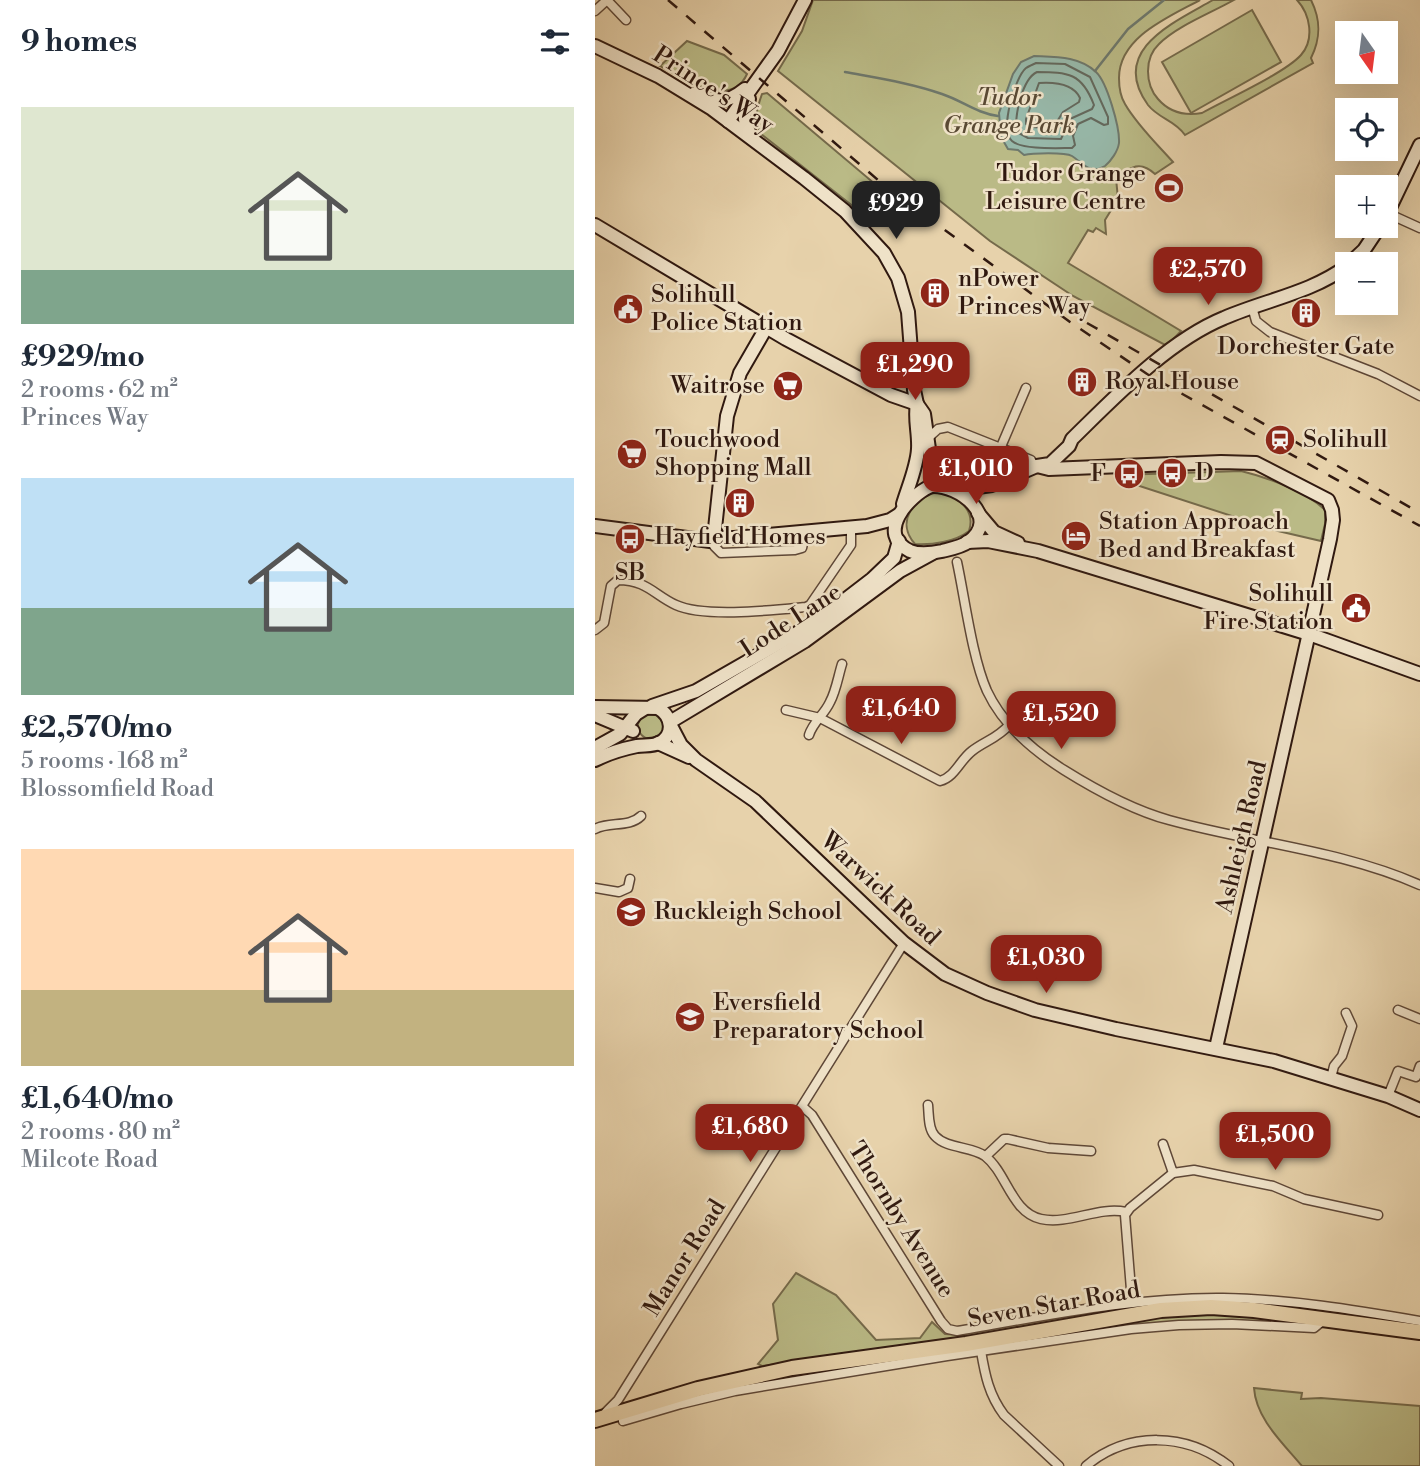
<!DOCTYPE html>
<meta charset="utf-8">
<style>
:root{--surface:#fff;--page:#f6f6f7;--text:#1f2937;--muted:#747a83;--accent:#8f2418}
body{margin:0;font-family:"Libre Bodoni",serif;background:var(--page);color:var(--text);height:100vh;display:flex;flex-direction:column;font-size:26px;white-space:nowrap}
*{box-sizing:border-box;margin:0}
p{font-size:23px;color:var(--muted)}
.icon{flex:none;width:38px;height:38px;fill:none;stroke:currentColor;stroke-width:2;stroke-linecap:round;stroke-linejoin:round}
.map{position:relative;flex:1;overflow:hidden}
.sheet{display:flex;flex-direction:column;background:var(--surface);width:595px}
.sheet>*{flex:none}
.needle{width:46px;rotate:166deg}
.controls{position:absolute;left:740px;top:21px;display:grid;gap:14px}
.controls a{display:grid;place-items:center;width:63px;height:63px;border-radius:0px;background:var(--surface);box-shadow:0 7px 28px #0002;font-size:35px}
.price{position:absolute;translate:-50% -60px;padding:0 16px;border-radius:14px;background:var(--accent);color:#fff;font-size:23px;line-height:46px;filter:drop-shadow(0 2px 4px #0008)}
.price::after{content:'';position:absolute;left:50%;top:42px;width:21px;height:16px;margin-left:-10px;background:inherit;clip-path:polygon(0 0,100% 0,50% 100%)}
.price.current{background:#222;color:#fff}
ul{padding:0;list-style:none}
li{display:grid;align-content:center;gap:14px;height:371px;padding:0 21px}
li span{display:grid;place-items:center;height:217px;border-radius:0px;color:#555}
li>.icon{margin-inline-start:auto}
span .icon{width:126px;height:126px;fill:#fffc;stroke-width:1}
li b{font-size:30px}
h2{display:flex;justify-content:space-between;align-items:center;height:84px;padding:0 21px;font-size:30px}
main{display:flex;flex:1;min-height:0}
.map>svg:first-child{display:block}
.green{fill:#baba86;stroke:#756a4b;stroke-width:2}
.water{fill:#97b8a9;stroke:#6e786c;stroke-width:2}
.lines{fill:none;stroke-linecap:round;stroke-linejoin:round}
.shore{stroke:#64685c;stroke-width:2}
.stream{stroke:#6e786c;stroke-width:2.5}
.street-casing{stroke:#5e4737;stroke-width:11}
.secondary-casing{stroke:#301910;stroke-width:16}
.highway-casing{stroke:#301910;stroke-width:18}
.street{stroke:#efe2c8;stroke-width:8}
.secondary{stroke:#efe2c8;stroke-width:12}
.highway{stroke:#e7d2ab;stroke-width:14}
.rail{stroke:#301910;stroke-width:2.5;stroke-dasharray:12 12;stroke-linecap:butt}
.labels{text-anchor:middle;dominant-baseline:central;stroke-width:5;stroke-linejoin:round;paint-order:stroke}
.street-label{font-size:24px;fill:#301910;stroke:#efe2c8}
.park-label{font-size:24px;font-style:italic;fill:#594933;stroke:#efe2c8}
.poi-label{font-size:24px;fill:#301910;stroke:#efe2c8;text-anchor:start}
</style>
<main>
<section class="sheet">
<h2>9 homes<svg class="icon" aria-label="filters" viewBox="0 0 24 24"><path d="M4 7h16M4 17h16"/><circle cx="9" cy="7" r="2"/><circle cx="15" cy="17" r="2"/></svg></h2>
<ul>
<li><span style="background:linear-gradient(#dfe7d0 75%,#7fa58c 0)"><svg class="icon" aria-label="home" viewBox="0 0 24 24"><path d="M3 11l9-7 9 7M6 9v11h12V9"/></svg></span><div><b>£929/mo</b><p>2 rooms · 62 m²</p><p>Princes Way</p></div></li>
<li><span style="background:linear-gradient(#bfe0f5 60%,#7fa58c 0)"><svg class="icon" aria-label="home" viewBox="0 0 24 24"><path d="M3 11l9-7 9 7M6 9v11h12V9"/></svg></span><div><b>£2,570/mo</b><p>5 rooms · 168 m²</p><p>Blossomfield Road</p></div></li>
<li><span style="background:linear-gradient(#ffd9b3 65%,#c2b280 0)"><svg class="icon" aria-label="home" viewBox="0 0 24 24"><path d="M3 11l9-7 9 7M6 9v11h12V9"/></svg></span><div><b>£1,640/mo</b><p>2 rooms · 80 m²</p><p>Milcote Road</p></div></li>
</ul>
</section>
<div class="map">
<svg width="825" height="1466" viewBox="0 0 825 1466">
<rect width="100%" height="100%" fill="#e7d2ab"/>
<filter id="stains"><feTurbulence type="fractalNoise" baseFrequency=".00286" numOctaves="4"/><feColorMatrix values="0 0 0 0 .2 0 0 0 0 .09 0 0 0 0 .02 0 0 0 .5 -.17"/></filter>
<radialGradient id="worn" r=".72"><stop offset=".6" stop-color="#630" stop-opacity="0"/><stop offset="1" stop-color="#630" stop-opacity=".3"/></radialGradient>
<g class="green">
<path d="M218,0h387c-31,17 -81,37 -81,78 0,9 1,18 6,26 12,21 32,40 48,58l-18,12c-15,-14 -24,-7 -39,4l2,21 -13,21 1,14 -10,-6 -3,4 -5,-2 -20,33 113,68 -14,15 -94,-50 -83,-55 -212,-170 24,-40z"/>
<path d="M618,0h21c-23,13 -57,26 -75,44 -15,14 -14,40 -1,55 12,14 27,17 44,14 23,-13 83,-40 99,-58 14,-16 9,-41 -4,-55h14c10,20 10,38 0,58l2,5 -128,72c-10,-15 -26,-16 -37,-30 -40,-55 27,-83 65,-105z"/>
<path d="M657,10l29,52 -90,51 -29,-51z"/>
<path d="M92,41l37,14 23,19c-16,36 -64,5 -87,-8z"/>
<path d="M172,93l108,91 -21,23 -93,-73c-8,-14 -4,-26 1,-40z"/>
<path d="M646,471c25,6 67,21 84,39v14l-4,17 -43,-10 -160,-52v-4z"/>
<path d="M344,492c19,4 37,18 30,39 -14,11 -37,14 -54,13 -20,-22 -1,-48 24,-52z"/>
<circle cx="56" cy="726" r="13"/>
<path d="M201,1273l40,22 40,45 44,-2 12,-16 13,12 16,1 20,-6 121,-20 104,-9 73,4 141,19v5l-174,-23 -246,29 -238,32 -4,-2 20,-24 -5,-36z"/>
<path d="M622,1312l95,10 -3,4 -123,-4 -387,56 -2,-6 323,-52z"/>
<path d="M659,1388l48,5 -1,6 20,-1 99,8v60h-118c-19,-23 -46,-47 -48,-78z"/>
</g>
<path class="water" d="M439,56c21,1 45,0 62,16 11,10 24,56 23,71 -1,8 -8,18 -14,23 -16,9 -22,-3 -33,-10 -7,-4 -40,-3 -48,-1l-6,-5 -10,-1 -7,-12 -2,-24 14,-39 8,-12z"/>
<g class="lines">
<g class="shore">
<path d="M441,63l29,1 25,13 18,40v7l-4,1 -13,-7 -13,6 -5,12 2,9 -3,3c-14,0 -50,2 -60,-7 -13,-10 3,-64 14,-73 1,-1 8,-4 10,-5z"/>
<path d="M442,72c31,0 45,1 57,33l-2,4 -22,10 -9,20 -33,-1 -11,-6c-3,-15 5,-53 20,-60z"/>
<path d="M444,83c15,-1 34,0 41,15l-1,4 -16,10 -10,16 -23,-1 -4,-3v-5z"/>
</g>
<g class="stream">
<path d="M500,71l33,-42 36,-29"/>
<path d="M250,72c32,6 66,11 97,22 21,7 34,19 56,22"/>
</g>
<g class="street-casing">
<g id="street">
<path d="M0,11l12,-11 19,20"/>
<path d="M792,213l33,15"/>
<path d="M657,307l4,14 14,11 108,42 42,22"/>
<path d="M333,438l10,-9 10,-2 83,33 3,7"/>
<path d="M405,449l26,-61"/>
<path d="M119,538v8l7,7 74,-3 7,-2 4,-17"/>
<path d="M362,562c8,37 15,95 30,129 16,34 45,59 77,79 32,20 68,40 105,50 83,23 172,30 251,65"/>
<path d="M0,630l9,-7 7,-37 7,-6c29,0 36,15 58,25 28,13 98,5 130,2l4,-2 41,-60v-17"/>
<path d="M191,710l34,8 120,63c15,-4 20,-21 32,-30 13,-10 26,-13 37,-26"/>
<path d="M214,735c4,-13 15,-20 21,-33 6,-11 8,-25 12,-38"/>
<path d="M0,829c14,-8 34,-1 46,-13"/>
<path d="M0,888l24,4 9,-4 2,-9"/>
<path d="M803,1010l22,9"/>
<path d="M736,1078l3,-12 8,-10 10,-30 -6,-13"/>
<path d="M793,1096l10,-25 18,6 4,-11"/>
<path d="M333,1105c1,10 0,24 7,31 12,13 36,10 50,20 22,17 26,56 56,63 28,6 57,-13 85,-7"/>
<path d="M208,1107l9,8 129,206 7,8 9,2c88,-15 176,-34 266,-33 66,1 132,12 197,23"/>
<path d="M568,1144l10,29 21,-3 79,16 31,13 74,16"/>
<path d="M391,1156l18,-17h4l40,9 43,3"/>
<path d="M537,1302l-7,-87 5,-7 43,-35"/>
<path d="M386,1351c4,24 8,44 23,64l55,51"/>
<path d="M11,1412l12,-12 286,-457"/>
<path d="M28,1421l58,-17 54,-13 212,-35 184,-27 48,-4 53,-1 82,4 11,-9"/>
<path d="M491,1466c42,-35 100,-34 143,0"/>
</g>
</g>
<g class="secondary-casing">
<g id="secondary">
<path d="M0,46l63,30 54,33 92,69 41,33 39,42 14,25 10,34 6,78 3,14 7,10 8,56 16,17"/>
<path d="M100,93c22,9 30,12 50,-4"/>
<path d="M154,99c-7,16 -5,24 3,39"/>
<path d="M133,121l50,-70 27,-51"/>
<path d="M791,216l34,-71"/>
<path d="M0,225l191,114 105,56 26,9"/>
<path d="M754,264l15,-14 16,-24"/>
<path d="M442,466l12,3 172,-7 35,1 72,37 4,10 1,10 -3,19 -114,509"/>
<path d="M336,486c28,-2 71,32 37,56 -7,5 -18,7 -26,9 -9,2 -22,4 -32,0 -35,-17 -2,-55 21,-65z"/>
<path d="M361,490l36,-5 45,-19 13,-2 19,-18 3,-7c43,-42 96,-98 152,-121 41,-18 87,-25 123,-52"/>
<path d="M308,504c5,-17 14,-37 15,-55 1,-16 -4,-30 -1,-45"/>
<path d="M383,513l16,19 24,11"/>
<path d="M0,526l115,15 4,-3h20l133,-12 23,-6 8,-5"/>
<path d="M119,538l13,-122 13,-43 26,-45"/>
<path d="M372,542l21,-1 50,10 271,83 111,40"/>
<path d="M57,706l44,-15 120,-69 56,-43 22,-21 5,-17"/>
<path d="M0,707l63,1c14,8 17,27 1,35 -6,3 -15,2 -22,3 -15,3 -28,7 -42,14"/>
<path d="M0,715l38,16"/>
<path d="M75,722l135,-81 95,-70 33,-18"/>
<path d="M75,724l11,21 15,15 59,41 149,142 41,31 42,19 48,17 81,19 158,32 114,35 32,14"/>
<path d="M63,743l31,14"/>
<path d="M0,748l25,-14 16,-20 8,-5"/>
</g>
</g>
<g class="highway-casing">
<path id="highway" d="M0,1420l103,-31 94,-21 174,-24 195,-34 50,-3 43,3 166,22"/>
</g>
<use href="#street" class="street"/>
<use href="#secondary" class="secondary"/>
<use href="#highway" class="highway"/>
<g class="rail">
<path d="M73,0l217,186 185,136 80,54 270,150"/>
<path d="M492,323l333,190"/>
</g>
</g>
<defs>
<g id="stadium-disc" transform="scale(1.575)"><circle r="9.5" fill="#8f2418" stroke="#efe2c8"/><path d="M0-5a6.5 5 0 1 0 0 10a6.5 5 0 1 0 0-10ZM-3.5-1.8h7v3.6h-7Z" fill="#fff"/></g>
<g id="building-disc" transform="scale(1.575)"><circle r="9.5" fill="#8f2418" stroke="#efe2c8"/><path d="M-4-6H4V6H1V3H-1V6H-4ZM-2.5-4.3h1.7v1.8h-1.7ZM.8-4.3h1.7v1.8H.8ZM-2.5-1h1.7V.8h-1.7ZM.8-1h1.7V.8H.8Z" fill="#fff"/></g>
<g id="civic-disc" transform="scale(1.575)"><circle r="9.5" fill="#8f2418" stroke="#efe2c8"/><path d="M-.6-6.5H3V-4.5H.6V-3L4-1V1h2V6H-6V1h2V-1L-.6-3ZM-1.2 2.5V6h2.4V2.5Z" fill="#fff"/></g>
<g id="supermarket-disc" transform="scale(1.575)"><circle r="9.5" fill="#8f2418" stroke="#efe2c8"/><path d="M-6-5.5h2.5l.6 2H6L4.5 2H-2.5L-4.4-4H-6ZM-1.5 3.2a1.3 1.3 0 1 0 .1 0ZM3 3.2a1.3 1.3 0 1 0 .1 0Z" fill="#fff"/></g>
<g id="station-disc" transform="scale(1.575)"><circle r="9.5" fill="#8f2418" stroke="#efe2c8"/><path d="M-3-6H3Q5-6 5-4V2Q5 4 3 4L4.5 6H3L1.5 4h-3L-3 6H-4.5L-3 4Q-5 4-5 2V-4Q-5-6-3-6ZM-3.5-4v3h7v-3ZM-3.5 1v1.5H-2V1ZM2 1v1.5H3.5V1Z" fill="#fff"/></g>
<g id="bus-disc" transform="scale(1.575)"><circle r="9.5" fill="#8f2418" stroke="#efe2c8"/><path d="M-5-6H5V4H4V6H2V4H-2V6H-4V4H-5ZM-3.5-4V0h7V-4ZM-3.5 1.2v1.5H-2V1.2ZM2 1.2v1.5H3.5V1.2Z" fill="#fff"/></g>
<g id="hotel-disc" transform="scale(1.575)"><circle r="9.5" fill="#8f2418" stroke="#efe2c8"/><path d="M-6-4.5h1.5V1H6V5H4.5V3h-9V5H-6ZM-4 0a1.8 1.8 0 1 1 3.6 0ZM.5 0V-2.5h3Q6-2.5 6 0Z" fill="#fff"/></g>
<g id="school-disc" transform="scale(1.575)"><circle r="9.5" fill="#8f2418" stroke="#efe2c8"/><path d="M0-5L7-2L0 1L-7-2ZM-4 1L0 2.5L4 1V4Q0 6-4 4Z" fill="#fff"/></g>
</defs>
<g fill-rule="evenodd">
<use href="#stadium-disc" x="574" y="188"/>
<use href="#building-disc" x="340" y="293"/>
<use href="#civic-disc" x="33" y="309"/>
<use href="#building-disc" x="711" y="313"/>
<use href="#building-disc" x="487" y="382"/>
<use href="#supermarket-disc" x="193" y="386"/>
<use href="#station-disc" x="685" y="440"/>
<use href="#supermarket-disc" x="37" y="454"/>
<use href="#bus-disc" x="577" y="473"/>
<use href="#bus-disc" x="534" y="474"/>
<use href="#building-disc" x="145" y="503"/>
<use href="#hotel-disc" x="481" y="536"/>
<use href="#bus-disc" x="35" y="539"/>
<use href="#civic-disc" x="761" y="608"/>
<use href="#school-disc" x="36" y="912"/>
<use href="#school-disc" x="95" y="1017"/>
</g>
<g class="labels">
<g class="street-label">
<text transform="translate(118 90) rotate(33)">Prince's Way</text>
<text transform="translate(196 621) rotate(-33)">Lode Lane</text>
<text transform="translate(647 837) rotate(-77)">Ashleigh Road</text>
<text transform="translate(285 889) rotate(43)">Warwick Road</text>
<text transform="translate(306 1220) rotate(58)">Thornby Avenue</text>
<text transform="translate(90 1258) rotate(-58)">Manor Road</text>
<text transform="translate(459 1305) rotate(-10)">Seven Star Road</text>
</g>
<g class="park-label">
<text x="414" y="98">Tudor<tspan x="414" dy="28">Grange Park</tspan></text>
</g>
<g class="poi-label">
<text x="551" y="174" text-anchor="end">Tudor Grange<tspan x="551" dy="28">Leisure Centre</tspan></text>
<text x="363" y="279">nPower<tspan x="363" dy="28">Princes Way</tspan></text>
<text x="56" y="295">Solihull<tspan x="56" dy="28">Police Station</tspan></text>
<text x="711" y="347" text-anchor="middle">Dorchester Gate</text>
<text x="510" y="382">Royal House</text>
<text x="170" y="386" text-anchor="end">Waitrose</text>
<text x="60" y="440">Touchwood<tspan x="60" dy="28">Shopping Mall</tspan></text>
<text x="708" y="440">Solihull</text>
<text x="600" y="473">D</text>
<text x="511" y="474" text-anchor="end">F</text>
<text x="504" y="522">Station Approach<tspan x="504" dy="28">Bed and Breakfast</tspan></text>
<text x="145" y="537" text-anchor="middle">Hayfield Homes</text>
<text x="35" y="573" text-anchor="middle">SB</text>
<text x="738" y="594" text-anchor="end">Solihull<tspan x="738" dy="28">Fire Station</tspan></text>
<text x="59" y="912">Ruckleigh School</text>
<text x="118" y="1003">Eversfield<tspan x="118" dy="28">Preparatory School</tspan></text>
</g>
</g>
<rect width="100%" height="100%" filter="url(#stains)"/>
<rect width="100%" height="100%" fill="url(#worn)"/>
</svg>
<div class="controls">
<a><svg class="needle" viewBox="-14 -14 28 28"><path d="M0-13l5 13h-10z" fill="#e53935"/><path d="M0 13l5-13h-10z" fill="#747a83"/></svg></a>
<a><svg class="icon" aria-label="locate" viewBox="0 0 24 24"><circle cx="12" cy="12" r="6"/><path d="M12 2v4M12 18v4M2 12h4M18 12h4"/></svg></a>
<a>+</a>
<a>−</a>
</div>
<b class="price current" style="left:301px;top:241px">£929</b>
<b class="price" style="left:613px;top:307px">£2,570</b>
<b class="price" style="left:320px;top:402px">£1,290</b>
<b class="price" style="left:381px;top:506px">£1,010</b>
<b class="price" style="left:306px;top:746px">£1,640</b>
<b class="price" style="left:466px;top:751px">£1,520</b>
<b class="price" style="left:451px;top:995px">£1,030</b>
<b class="price" style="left:155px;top:1164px">£1,680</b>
<b class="price" style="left:680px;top:1172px">£1,500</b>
</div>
</main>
